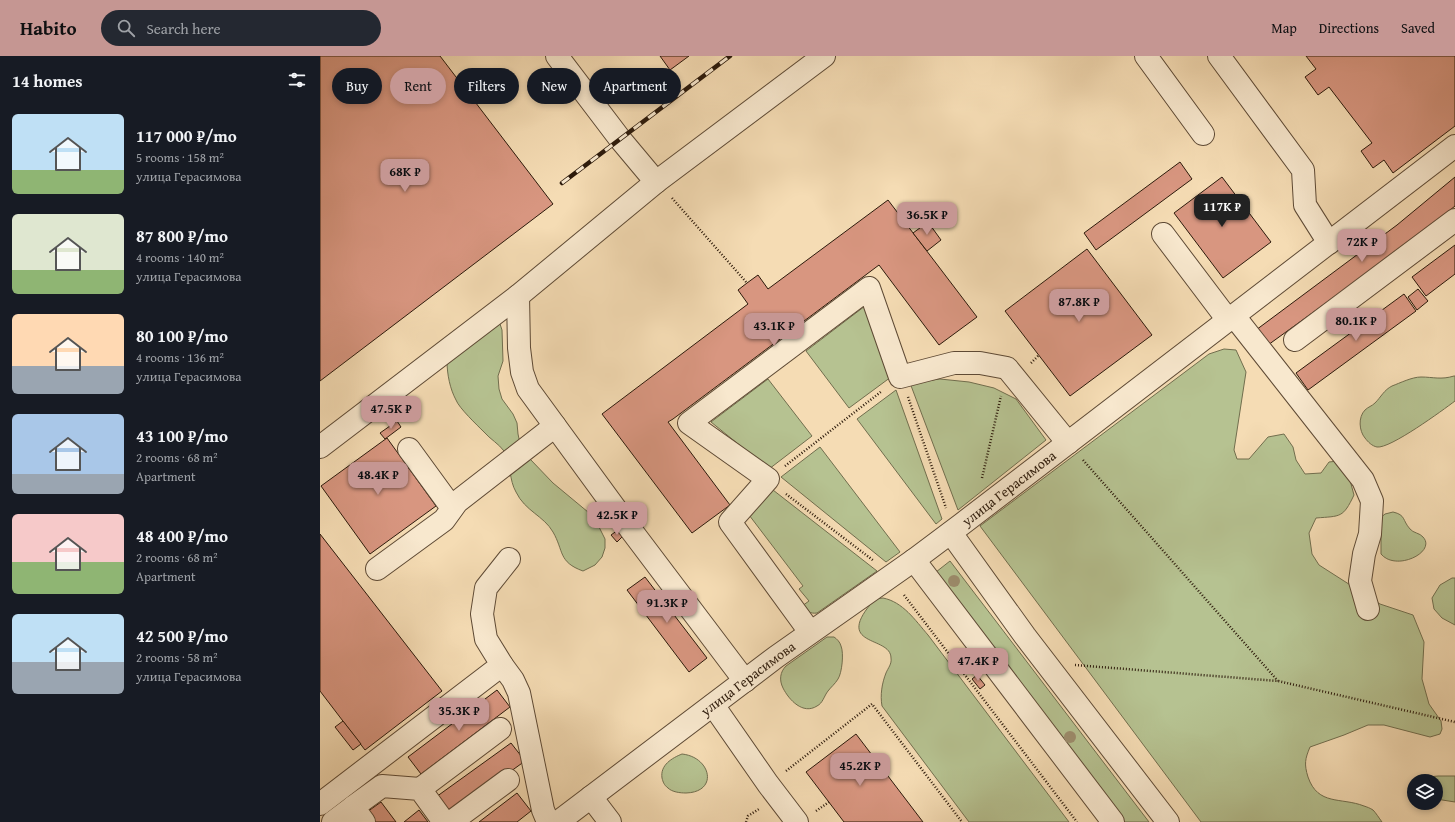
<!DOCTYPE html>
<meta charset="utf-8">
<style>
:root{--surface:#171b24;--page:#242831;--text:#f1f3f6;--muted:#9ea1a6;--accent:#c59692}
body{margin:0;font-family:"Gentium Book Plus",serif;background:var(--page);color:var(--text);height:100vh;display:flex;flex-direction:column;font-size:15px;white-space:nowrap}
*{box-sizing:border-box;margin:0}
p{font-size:13px;color:var(--muted)}
.icon{flex:none;width:22px;height:22px;fill:none;stroke:currentColor;stroke-width:2;stroke-linecap:round;stroke-linejoin:round}
.map{position:relative;flex:1;overflow:hidden}
.side{display:flex;flex-direction:column;background:var(--surface);width:320px}
.side>*{flex:none}
.hud{position:absolute;left:12px;top:12px;width:380px;height:36px;display:flex;gap:8px}
.controls{position:absolute;left:1087px;top:718px;display:grid;gap:8px}
.controls a{display:grid;place-items:center;width:36px;height:36px;border-radius:50%;background:var(--surface);box-shadow:0 2px 6px #0003;font-size:20px}
.price{position:absolute;translate:-50% -34px;padding:0 9px;border-radius:8px;background:var(--accent);color:#111;font-size:13px;line-height:26px;filter:drop-shadow(0 1px 2px #0008)}
.price::after{content:'';position:absolute;left:50%;top:24px;width:12px;height:9px;margin-left:-6px;background:inherit;clip-path:polygon(0 0,100% 0,50% 100%)}
.price.active{background:#222;color:#fff}
ul{padding:0;list-style:none}
li{display:flex;align-items:center;gap:12px;height:100px;padding:0 12px}
li span{display:grid;place-items:center;flex:none;width:112px;height:80px;border-radius:6px;color:#555}
li>.icon{margin-inline-start:auto}
span .icon{width:48px;height:48px;fill:#fffc;stroke-width:1}
li b{font-size:17px}
h2{display:flex;justify-content:space-between;align-items:center;height:48px;padding:0 12px;font-size:17px}
.tag{padding:0 14px;border-radius:18px;background:var(--surface);box-shadow:0 2px 6px #0003;font-size:14px;line-height:36px}
.tag.active{background:var(--accent);color:#111}
header{display:flex;align-items:center;gap:24px;box-sizing:border-box;height:56px;padding:0 20px;background:var(--accent);color:#111}
header strong{font-size:19px}
nav{display:flex;gap:22px;margin-inline-start:auto;font-size:14px}
.search{width:280px;height:36px;background:var(--page);display:flex;align-items:center;gap:10px;box-sizing:border-box;padding:0 14px;border-radius:22px;color:var(--muted);font-size:15px}
main{display:flex;flex:1;min-height:0}
.map>svg:first-child{display:block}
.green{fill:#b6c291;stroke:#716e4e}
.building{fill:#d89680;stroke:#2c1a0b}
.lines{fill:none;stroke-linecap:round;stroke-linejoin:round}
.minor-casing{stroke:#5e4a35;stroke-width:24}
.path{stroke:#2c1a0b;stroke-width:2.5;stroke-dasharray:1 2;stroke-linecap:butt}
.minor{stroke:#f8e8ce;stroke-width:22}
.rail-casing{stroke:#2c1a0b;stroke-width:4.5}
.rail{stroke:#f8e8ce;stroke-width:3;stroke-dasharray:9;stroke-linecap:butt}
.tree{fill:#9d8d6d}
.labels{text-anchor:middle;dominant-baseline:central;stroke-width:3;stroke-linejoin:round;paint-order:stroke}
.street-label{font-size:14px;fill:#2c1a0b;stroke:#f8e8ce}
</style>
<header>
<strong>Habito</strong>
<div class="search"><svg class="icon" aria-label="search" viewBox="0 0 24 24"><circle cx="10" cy="10" r="6"/><path d="M15 15l6 6"/></svg>Search here</div>
<nav><a>Map</a><a>Directions</a><a>Saved</a></nav>
</header>
<main>
<section class="side">
<h2>14 homes<svg class="icon" aria-label="filters" viewBox="0 0 24 24"><path d="M4 7h16M4 17h16"/><circle cx="9" cy="7" r="2"/><circle cx="15" cy="17" r="2"/></svg></h2>
<ul>
<li><span style="background:linear-gradient(#bfe0f5 70%,#8fb573 0)"><svg class="icon" aria-label="home" viewBox="0 0 24 24"><path d="M3 11l9-7 9 7M6 9v11h12V9"/></svg></span><div><b>117 000 ₽/mo</b><p>5 rooms · 158 m²</p><p>улица Герасимова</p></div></li>
<li><span style="background:linear-gradient(#dfe7d0 70%,#8fb573 0)"><svg class="icon" aria-label="home" viewBox="0 0 24 24"><path d="M3 11l9-7 9 7M6 9v11h12V9"/></svg></span><div><b>87 800 ₽/mo</b><p>4 rooms · 140 m²</p><p>улица Герасимова</p></div></li>
<li><span style="background:linear-gradient(#ffd9b3 65%,#9aa5b1 0)"><svg class="icon" aria-label="home" viewBox="0 0 24 24"><path d="M3 11l9-7 9 7M6 9v11h12V9"/></svg></span><div><b>80 100 ₽/mo</b><p>4 rooms · 136 m²</p><p>улица Герасимова</p></div></li>
<li><span style="background:linear-gradient(#a9c7e8 75%,#9aa5b1 0)"><svg class="icon" aria-label="home" viewBox="0 0 24 24"><path d="M3 11l9-7 9 7M6 9v11h12V9"/></svg></span><div><b>43 100 ₽/mo</b><p>2 rooms · 68 m²</p><p>Apartment</p></div></li>
<li><span style="background:linear-gradient(#f6c9c9 60%,#8fb573 0)"><svg class="icon" aria-label="home" viewBox="0 0 24 24"><path d="M3 11l9-7 9 7M6 9v11h12V9"/></svg></span><div><b>48 400 ₽/mo</b><p>2 rooms · 68 m²</p><p>Apartment</p></div></li>
<li><span style="background:linear-gradient(#bfe0f5 60%,#9aa5b1 0)"><svg class="icon" aria-label="home" viewBox="0 0 24 24"><path d="M3 11l9-7 9 7M6 9v11h12V9"/></svg></span><div><b>42 500 ₽/mo</b><p>2 rooms · 58 m²</p><p>улица Герасимова</p></div></li>
</ul>
</section>
<div class="map">
<svg width="1135" height="766" viewBox="0 0 1135 766">
<rect width="100%" height="100%" fill="#f5dcb4"/>
<filter id="stains"><feTurbulence type="fractalNoise" baseFrequency=".005" numOctaves="4"/><feColorMatrix values="0 0 0 0 .2 0 0 0 0 .09 0 0 0 0 .02 0 0 0 .5 -.17"/></filter>
<radialGradient id="worn" r=".72"><stop offset=".6" stop-color="#630" stop-opacity="0"/><stop offset="1" stop-color="#630" stop-opacity=".3"/></radialGradient>
<g class="green">
<path d="M545,250l26,71 -42,31 -43,-57z"/>
<path d="M172,268h8l2,6 1,31 -5,15 1,13 3,10 11,15 4,9 1,11 3,14 9,11 23,24 41,34 11,22v9l-3,9 -7,8 -12,6c-25,-9 -19,-20 -30,-39 -9,-16 -28,-21 -37,-40 -7,-12 -5,-28 -12,-41 -5,-7 -14,-12 -20,-19 -7,-7 -25,-24 -28,-32 -6,-11 -9,-26 -9,-39z"/>
<path d="M904,293l12,1 10,22 -12,78 3,9h12l19,-22 16,-3 9,13 3,13 9,14 16,-1 8,-11 9,-1 10,12 6,22c-11,23 -13,21 -38,23l-7,15 3,21 7,11 61,39 33,11 11,27 -2,37 7,25 12,17 1,8 -2,5 -10,3 -46,-12h-16l-24,10 -34,12c-5,12 -6,17 -2,30 10,29 33,20 56,29 3,1 6,2 9,4 3,3 6,8 9,12h-181l-221,-296 229,-172z"/>
<path d="M1134,320h1v25c-12,9 -65,48 -78,46 -5,-1 -9,-5 -12,-9 -6,-7 -7,-21 0,-28 3,-3 7,-4 10,-7 6,-6 9,-13 17,-17 8,-3 20,-9 29,-9 12,0 20,3 33,-1z"/>
<path d="M448,323l44,57 -43,33 -58,-47z"/>
<path d="M620,323l29,3 25,6 22,11 30,41 -88,70 -48,-127z"/>
<path d="M576,334l46,129 -6,5 -79,-105z"/>
<path d="M500,391l80,105 -14,10 -105,-85z"/>
<path d="M453,434l104,81 -60,42c-7,1 -10,-2 -15,-7l7,-5 -10,-12 4,-3 -57,-75z"/>
<path d="M1073,456c13,3 9,8 17,17 3,4 10,4 13,8 14,15 -27,35 -42,17v-19l-2,-9v-7l6,-5z"/>
<path d="M630,505l199,261h-26l-187,-250z"/>
<path d="M1132,522h3v47l-13,-7 -8,-9 -2,-11 8,-13z"/>
<path d="M563,542c20,4 32,22 45,37l141,187h-100l-87,-116c-2,-11 0,-23 4,-33 2,-5 6,-9 5,-15 0,-23 -60,-10 -16,-59z"/>
<path d="M507,581h7c3,2 6,5 7,9 3,7 1,27 -3,33 -3,5 -7,8 -10,12 -4,5 -5,12 -11,15 -14,9 -28,-6 -34,-18 -4,-8 -3,-16 3,-22z"/>
<path d="M362,698c29,3 37,38 4,39 -6,0 -14,-1 -18,-5 -4,-3 -5,-6 -6,-10 -2,-13 10,-20 20,-24z"/>
<path d="M1118,720h17v26l-19,-3v-18h-12l4,-4z"/>
</g>
<g class="building">
<path d="M0,0h120l113,148 -233,177z"/>
<path d="M340,0h29l-19,14z"/>
<path d="M986,0h149v70l-62,47 -9,-13 -11,8 -12,-17 11,-8 -43,-56 -11,8 -13,-18 11,-8z"/>
<path d="M860,106l12,17 -96,71 -12,-17z"/>
<path d="M902,121l49,65 -48,36 -49,-65z"/>
<path d="M1135,121v29l-46,37 -141,102 -12,-15 141,-105z"/>
<path d="M568,144l89,117 -38,28 -60,-80 -206,154 -5,3 62,83 -38,28 -90,-119 146,-110 -10,-14 9,-7 11,-8 10,14z"/>
<path d="M608,166l13,18 -14,11 -14,-18z"/>
<path d="M1135,189v29l-29,22 -14,-19z"/>
<path d="M767,193l65,86 -82,61 -65,-85z"/>
<path d="M1098,233l10,12 -11,9 -9,-13z"/>
<path d="M1084,238l12,17 -108,79 -12,-17z"/>
<path d="M77,365l4,6 -16,12 -5,-6z"/>
<path d="M67,382l49,68 -66,48 -49,-68z"/>
<path d="M298,474l5,6 -6,6 -6,-7z"/>
<path d="M0,478l122,157 -77,59 -45,-59z"/>
<path d="M325,521l62,81 -18,14 -62,-82z"/>
<path d="M657,619l8,10 -5,4 -8,-10z"/>
<path d="M177,634l13,17 -89,67 -13,-17z"/>
<path d="M23,665l18,23 -8,6 -18,-23z"/>
<path d="M536,678l67,88h-79l-38,-50z"/>
<path d="M191,687l14,18 -76,55 -13,-19z"/>
<path d="M197,737l14,18 -14,11h-38z"/>
<path d="M61,746l15,20h-22l-7,-10z"/>
<path d="M99,754l9,12h-24z"/>
</g>
<g class="lines">
<g class="minor-casing">
<g id="minor">
<path d="M237,0l63,83 36,43"/>
<path d="M826,0l57,78"/>
<path d="M899,0l84,114 2,35 24,38"/>
<path d="M843,178l65,86"/>
<path d="M198,240l1,52 3,24 6,17 103,141 114,151"/>
<path d="M914,260l129,164 9,21 -2,33 -6,20 -4,27 8,28"/>
<path d="M975,284l160,-120"/>
<path d="M0,391l198,-151 138,-114 168,-126"/>
<path d="M89,393l43,59"/>
<path d="M631,477l74,103 143,186"/>
<path d="M594,504l199,262"/>
<path d="M57,513l67,-49 13,-18 98,-76"/>
<path d="M490,576l-80,-110 38,-43 -79,-56 180,-135 31,89 54,-14h26l27,5 61,75"/>
<path d="M182,609l11,15 6,13 24,117 5,12"/>
<path d="M393,649l55,79 29,38"/>
<path d="M100,733l80,-60"/>
<path d="M271,741l19,25"/>
<path d="M0,748l182,-139 -16,-26 -4,-25 4,-26 23,-29"/>
<path d="M33,751l29,-21 38,3 24,33"/>
<path d="M13,766l20,-15 11,15"/>
<path d="M131,766l57,-42"/>
<path id="s1" d="M238,766l218,-165 138,-97 48,-36 493,-378"/>
</g>
</g>
<g class="path">
<path d="M352,142l75,85"/>
<path d="M711,307l8,-8"/>
<path d="M588,341l38,111"/>
<path d="M763,404l195,221"/>
<path d="M465,410l97,-75"/>
<path d="M662,422l19,-82"/>
<path d="M466,438l88,67"/>
<path d="M584,539l173,227"/>
<path d="M755,609l203,16 177,41"/>
<path d="M466,715l86,-67 90,118"/>
<path d="M496,755l13,-9"/>
<path d="M426,766l2,-6 11,-7"/>
</g>
<use href="#minor" class="minor"/>
<g class="rail-casing">
<path id="rail" d="M242,127l168,-127"/>
</g>
<use href="#rail" class="rail"/>
</g>
<g class="tree">
<circle cx="634" cy="525" r="6"/>
<circle cx="750" cy="681" r="6"/>
</g>
<g class="labels">
<g class="street-label">
<text stroke="none"><textPath href="#s1" startOffset="561">улица Герасимова</textPath></text>
<text stroke="none"><textPath href="#s1" startOffset="238">улица Герасимова</textPath></text>
</g>
</g>
<rect width="100%" height="100%" filter="url(#stains)"/>
<rect width="100%" height="100%" fill="url(#worn)"/>
</svg>
<div class="controls">
<a><svg class="icon" aria-label="layers" viewBox="0 0 24 24"><path d="M12 4l9 5-9 5-9-5zM3 14l9 5 9-5"/></svg></a>
</div>
<b class="price" style="left:85px;top:137px">68K ₽</b>
<b class="price active" style="left:902px;top:172px">117K ₽</b>
<b class="price" style="left:607px;top:180px">36.5K ₽</b>
<b class="price" style="left:1042px;top:207px">72K ₽</b>
<b class="price" style="left:759px;top:267px">87.8K ₽</b>
<b class="price" style="left:1036px;top:286px">80.1K ₽</b>
<b class="price" style="left:454px;top:291px">43.1K ₽</b>
<b class="price" style="left:71px;top:374px">47.5K ₽</b>
<b class="price" style="left:58px;top:440px">48.4K ₽</b>
<b class="price" style="left:297px;top:480px">42.5K ₽</b>
<b class="price" style="left:347px;top:568px">91.3K ₽</b>
<b class="price" style="left:658px;top:626px">47.4K ₽</b>
<b class="price" style="left:139px;top:676px">35.3K ₽</b>
<b class="price" style="left:540px;top:731px">45.2K ₽</b>
<div class="hud">
<a class="tag">Buy</a>
<a class="tag active">Rent</a>
<a class="tag">Filters</a>
<a class="tag">New</a>
<a class="tag">Apartment</a>
</div>
</div>
</main>
